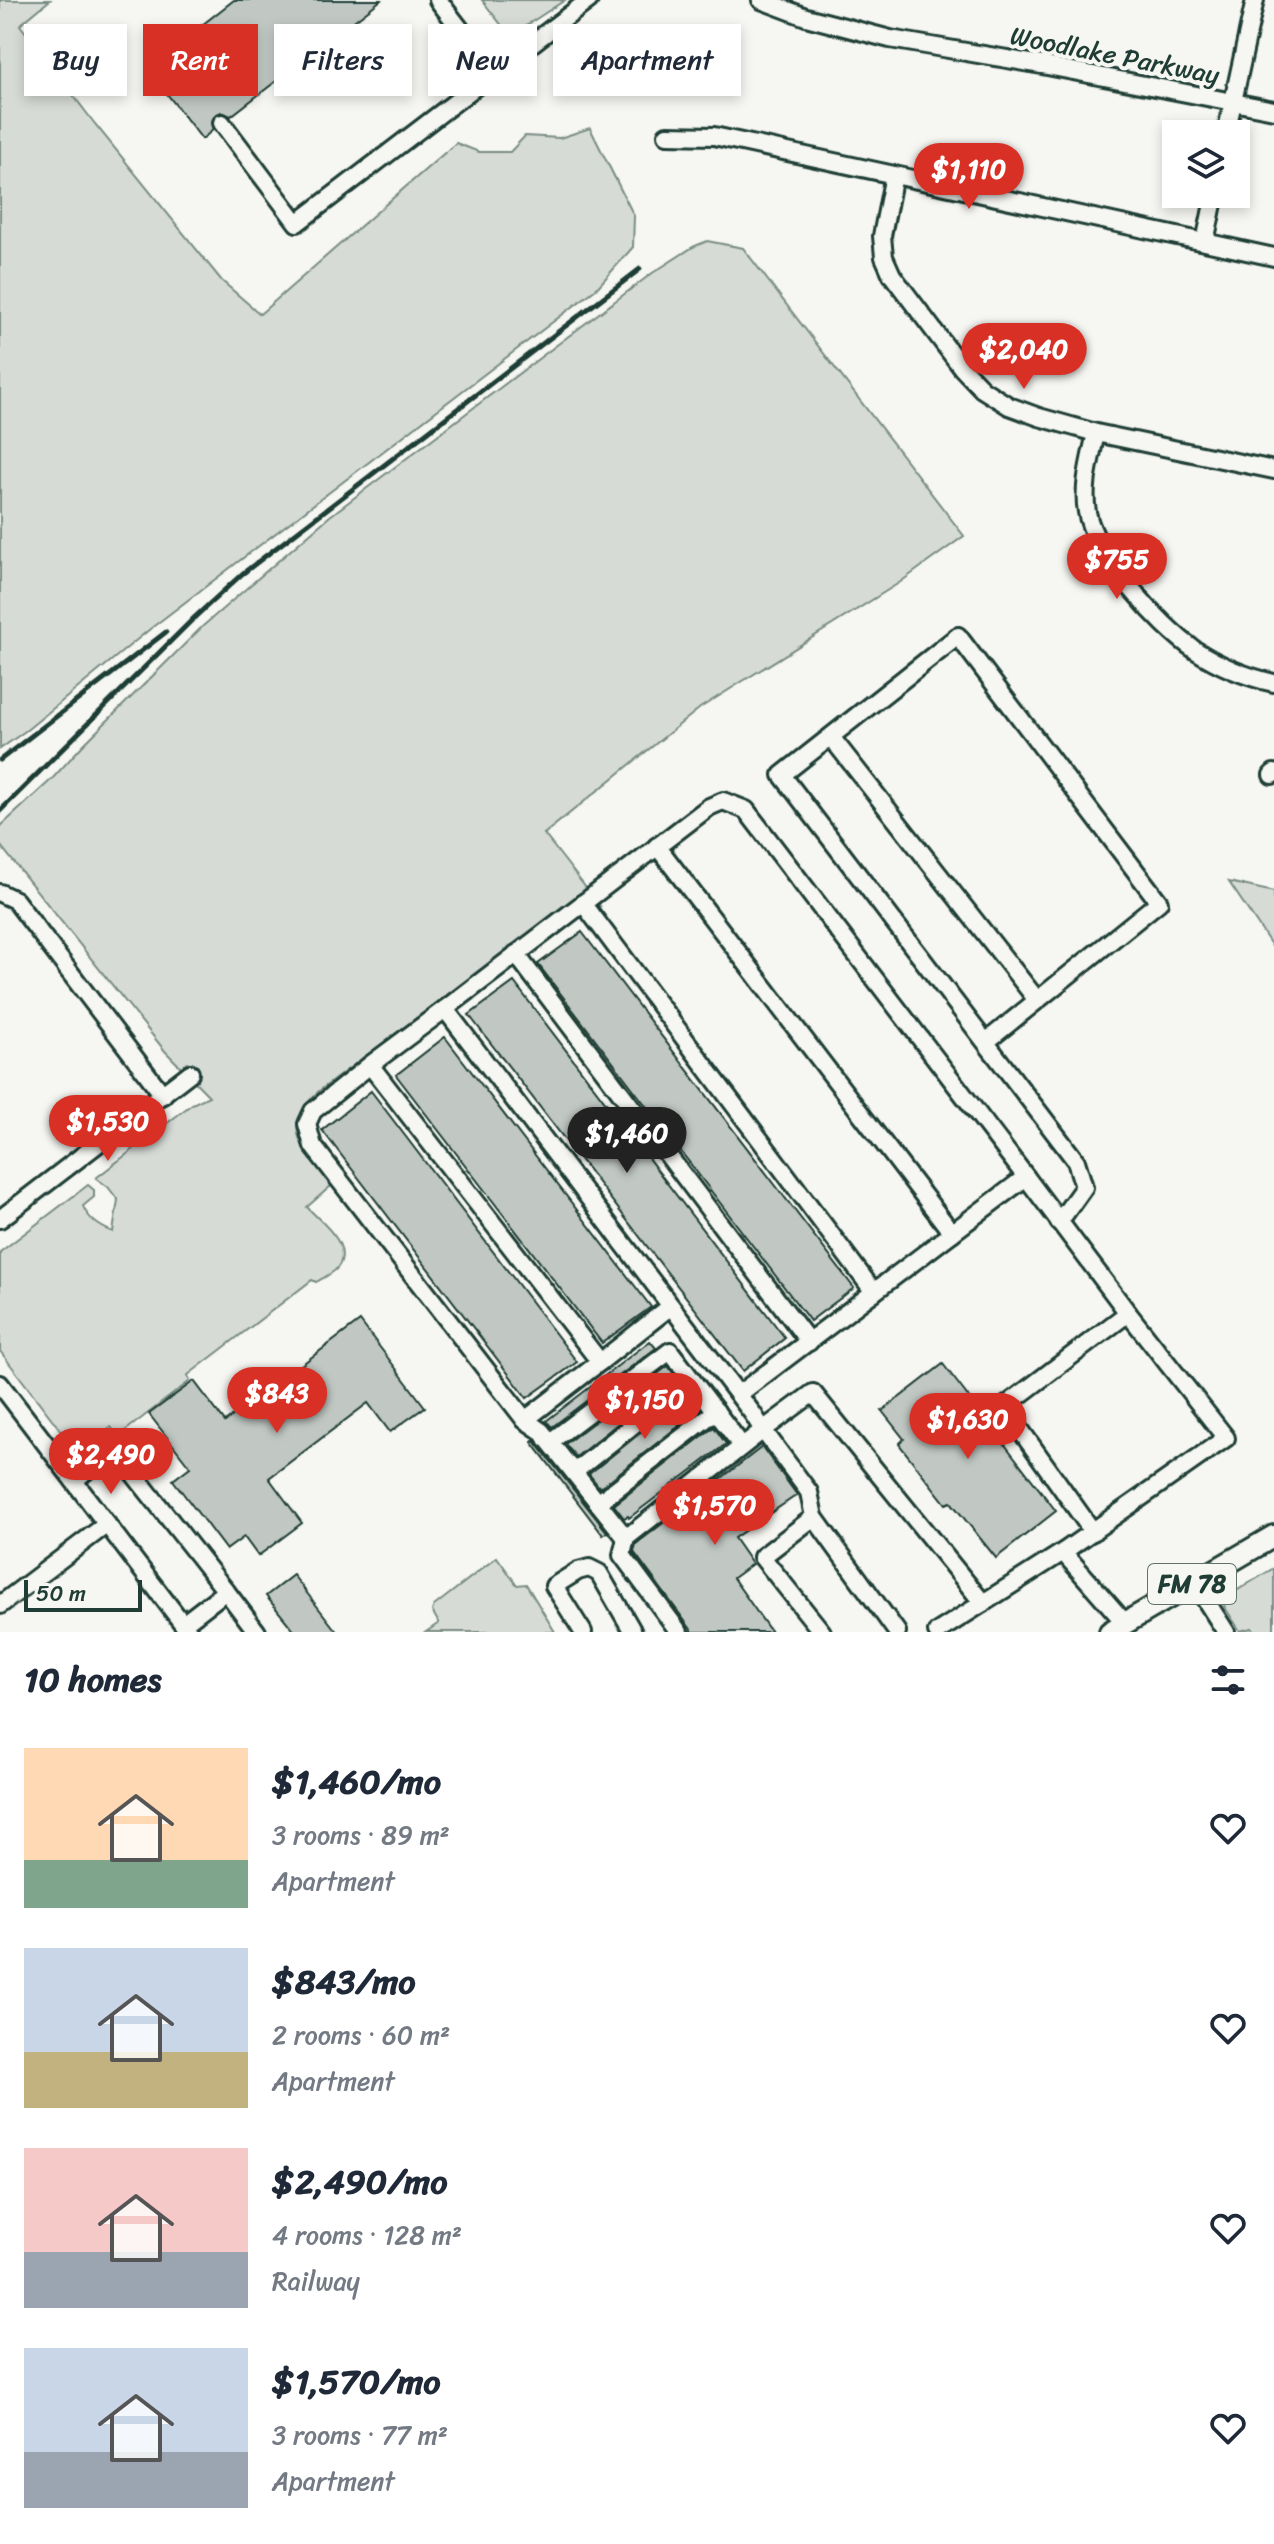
<!DOCTYPE html>
<meta charset="utf-8">
<style>
:root{--surface:#fff;--page:#f2f2f3;--text:#1f2937;--muted:#747a83;--accent:#d93025}
body{margin:0;font-family:Sriracha,sans-serif;background:var(--page);color:var(--text);height:100vh;display:flex;flex-direction:column;font-size:30px;white-space:nowrap}
*{box-sizing:border-box;margin:0}
p{font-size:26px;color:var(--muted)}
.icon{flex:none;width:44px;height:44px;fill:none;stroke:currentColor;stroke-width:2;stroke-linecap:round;stroke-linejoin:round}
.map{position:relative;height:1632px;overflow:hidden}
.side{display:flex;flex-direction:column;background:var(--surface);flex:1}
.side>*{flex:none}
.banner{position:absolute;left:24px;top:24px;width:800px;height:72px;display:flex;gap:16px}
.buttons{position:absolute;left:1162px;top:120px;display:grid;gap:16px}
.buttons a{display:grid;place-items:center;width:88px;height:88px;border-radius:0px;background:var(--surface);box-shadow:0 4px 12px #0003;font-size:40px}
.scale{position:absolute;left:24px;bottom:20px;width:118px;box-sizing:border-box;padding-left:8px;border:4px solid #1f3d34;border-top:0;font-size:22px;line-height:28px;white-space:nowrap;color:#1f3d34;-webkit-text-stroke:6px #f6f6f2;paint-order:stroke}
.price{position:absolute;translate:-50% -68px;padding:0 18px;border-radius:28px;background:var(--accent);color:#fff;font-size:26px;line-height:52px;filter:drop-shadow(0 2px 4px #0008)}
.price::after{content:'';position:absolute;left:50%;top:48px;width:24px;height:18px;margin-left:-12px;background:inherit;clip-path:polygon(0 0,100% 0,50% 100%)}
.price.on{background:#222;color:#fff}
ul{padding:0;list-style:none}
li{display:flex;align-items:center;gap:24px;height:200px;padding:0 24px}
li span{display:grid;place-items:center;flex:none;width:224px;height:160px;border-radius:0px;color:#555}
li>.icon{margin-inline-start:auto}
span .icon{width:96px;height:96px;fill:#fffc;stroke-width:1}
li b{font-size:34px}
h2{display:flex;justify-content:space-between;align-items:center;height:96px;padding:0 24px;font-size:34px}
.chip{padding:0 28px;border-radius:0px;background:var(--surface);box-shadow:0 4px 12px #0003;font-size:28px;line-height:72px}
.chip.on{background:var(--accent);color:#fff}
.map>svg:first-child{display:block}
.green{fill:#d6dbd6;stroke:#7a8c85;stroke-width:2}
.building{fill:#c1c8c3;stroke:#1f3d34;stroke-width:2}
.lines{fill:none;stroke-linecap:round;stroke-linejoin:round}
.minor-casing{stroke:#1f3d34;stroke-width:22}
.major-casing{stroke:#1f3d34;stroke-width:26}
.minor{stroke:#f6f6f2;stroke-width:16}
.major{stroke:#f6f6f2;stroke-width:20}
.rail{stroke:#1f3d34;stroke-width:5}
.labels{text-anchor:middle;dominant-baseline:central;stroke-width:8;stroke-linejoin:round;paint-order:stroke}
.shield{fill:#f6f6f2;stroke:#60746d;stroke-width:2}
.shield-label{font-size:24px;font-weight:bold;fill:#1f3d34}
.street-label{font-size:26px;fill:#1f3d34;stroke:#f6f6f2}
</style>
<div class="map">
<svg width="1274" height="1632" viewBox="0 0 1274 1632">
<rect width="100%" height="100%" fill="#f6f6f2"/>
<filter id="ink" filterUnits="userSpaceOnUse"><feTurbulence type="fractalNoise" baseFrequency=".0125" numOctaves="2"/><feDisplacementMap in="SourceGraphic" scale="16" xChannelSelector="R" yChannelSelector="G"/><feConvolveMatrix kernelMatrix="1 2 1 2 8 2 1 2 1" color-interpolation-filters="sRGB"/></filter>
<g filter="url(#ink)">
<g class="green">
<path d="M0,0h50l-30,25 75,99 127,157 38,33 196,-171 23,9h31l15,-16 35,2 30,-10 44,88 -1,31 -37,42 -446,340 -122,100 -28,20z"/>
<path d="M482,0h83l-55,36z"/>
<path d="M707,241l36,7 221,288 -65,47 -199,125 -156,126 56,72 -29,-1 -14,8 -238,178c-43,40 -13,57 13,94l-25,22c14,15 46,38 31,60 -4,6 -15,11 -22,15l-4,-2 -124,95 2,6 -69,53 -5,-1 -5,-6 -21,15 5,6 -1,4 -10,9 -84,-110v-99l88,-67 6,5v7l-11,9c5,13 17,21 30,26l5,-32 -10,-13 -12,-9 96,-74 17,-8 -44,-45 -165,-206v-18l52,-48 31,-34 120,-119 127,-110 321,-242 42,-27z"/>
<path d="M1229,882l45,10v57z"/>
<path d="M497,1557l20,28 9,-1 29,48h-129l13,-9 -7,-12 2,-5z"/>
<path d="M1274,1568v64h-19l-3,-4 -12,3 -16,-25 4,-10z"/>
</g>
<g class="building">
<path d="M234,0h147l-150,116 -10,-4 -6,3 -4,9 2,6 -11,9 -55,-71z"/>
<path d="M582,932l272,356 -44,33 -272,-357z"/>
<path d="M514,982l271,356 -42,33 -274,-356z"/>
<path d="M445,1037l206,270 -49,36 -206,-268z"/>
<path d="M371,1091l206,271 -50,36 -205,-268z"/>
<path d="M360,1321l65,86 -35,25 -22,-29 -99,75 33,45 -44,33 -14,-19 -18,13 -53,-70 17,-13 -41,-53 45,-33 31,41z"/>
<path d="M650,1341l6,7 -104,79 -6,-6z"/>
<path d="M943,1364l113,147 -60,47 -45,-56 -5,2 -47,-60 5,-5 -22,-28z"/>
<path d="M668,1366l8,11 -100,80 -11,-13z"/>
<path d="M689,1394l11,15 -100,79 -11,-14z"/>
<path d="M714,1427l12,17 -97,74 -1,-2 -4,2 -10,-13z"/>
<path d="M534,1440l73,92 -4,3 -71,-93z"/>
<path d="M762,1447l35,48 -63,43 18,26 -19,14 38,54h-78l-59,-80 2,-8z"/>
<path d="M293,1575l44,57h-42l-29,-36z"/>
</g>
<g class="lines">
<g class="minor-casing">
<g id="minor">
<path d="M438,0l56,73"/>
<path d="M761,0l45,17 84,22 152,26 232,45"/>
<path d="M222,123l75,100 292,-223"/>
<path d="M1226,134l29,-134"/>
<path d="M667,135l47,1 560,121"/>
<path d="M894,175l-12,61 2,21 8,18 70,93 20,21 27,17 30,11 57,16 178,37"/>
<path d="M1205,242l10,-48"/>
<path d="M1096,433c-5,24 -14,53 -9,79 7,42 73,114 108,138 23,15 52,27 79,33"/>
<path d="M831,737l206,263"/>
<path d="M1272,775l2,-2"/>
<path d="M657,846l295,387"/>
<path d="M0,893l15,7 148,195"/>
<path d="M583,903l291,389"/>
<path d="M516,954l293,388"/>
<path d="M445,1009l264,-202 14,-6 23,9 280,367 -287,217"/>
<path d="M987,1041l172,-139 -201,-266 -176,139 294,386 8,26 -25,35"/>
<path d="M370,1065l-57,46 -6,13 6,22 212,274 75,-58"/>
<path d="M1026,1177l102,136 98,125 -163,114"/>
<path d="M0,1219l190,-146"/>
<path d="M671,1306l-71,56 -230,-297 75,-56 308,405 10,16 50,-37 170,210 80,-51 62,71"/>
<path d="M0,1384l189,248"/>
<path d="M525,1420l16,11 85,107"/>
<path d="M550,1442l120,-91 72,95"/>
<path d="M574,1472l117,-93"/>
<path d="M74,1481l32,-27h12l108,137 -43,33"/>
<path d="M598,1503l118,-92"/>
<path d="M814,1517l83,115"/>
<path d="M1093,1532l-89,-125 124,-94"/>
<path d="M1194,1582l32,50"/>
<path d="M226,1591l31,41"/>
<path d="M0,1605l107,-81"/>
<path d="M583,1632l-29,-46 24,-15 11,-3 10,5 34,59"/>
<path d="M679,1632l-57,-77 4,-17 137,-108 46,62 5,25 -52,40 60,75"/>
<path d="M937,1632l46,-29"/>
</g>
</g>
<g class="major-casing">
<path id="major" d="M1110,1632l164,-96"/>
</g>
<use href="#minor" class="minor"/>
<use href="#major" class="major"/>
<g class="rail">
<path d="M0,760l166,-128"/>
<path d="M0,811l195,-194 47,-43 398,-305"/>
</g>
</g>
</g>
<g class="labels">
<rect class="shield" x="1148" y="1564" width="88" height="40" rx="6"/>
<g class="shield-label">
<text x="1192" y="1584">FM 78</text>
</g>
<g class="street-label">
<text transform="translate(1115 55) rotate(11)">Woodlake Parkway</text>
</g>
</g>
</svg>
<div class="buttons">
<a><svg class="icon" aria-label="layers" viewBox="0 0 24 24"><path d="M12 4l9 5-9 5-9-5zM3 14l9 5 9-5"/></svg></a>
</div>
<div class="scale">50 m</div>
<b class="price" style="left:969px;top:211px">$1,110</b>
<b class="price" style="left:1024px;top:391px">$2,040</b>
<b class="price" style="left:1117px;top:601px">$755</b>
<b class="price" style="left:108px;top:1163px">$1,530</b>
<b class="price on" style="left:627px;top:1175px">$1,460</b>
<b class="price" style="left:277px;top:1435px">$843</b>
<b class="price" style="left:645px;top:1441px">$1,150</b>
<b class="price" style="left:968px;top:1461px">$1,630</b>
<b class="price" style="left:111px;top:1496px">$2,490</b>
<b class="price" style="left:715px;top:1547px">$1,570</b>
<div class="banner">
<a class="chip">Buy</a>
<a class="chip on">Rent</a>
<a class="chip">Filters</a>
<a class="chip">New</a>
<a class="chip">Apartment</a>
</div>
</div>
<section class="side">
<h2>10 homes<svg class="icon" aria-label="filters" viewBox="0 0 24 24"><path d="M4 7h16M4 17h16"/><circle cx="9" cy="7" r="2"/><circle cx="15" cy="17" r="2"/></svg></h2>
<ul>
<li><span style="background:linear-gradient(#ffd9b3 70%,#7fa58c 0)"><svg class="icon" aria-label="home" viewBox="0 0 24 24"><path d="M3 11l9-7 9 7M6 9v11h12V9"/></svg></span><div><b>$1,460/mo</b><p>3 rooms · 89 m²</p><p>Apartment</p></div><svg class="icon" aria-label="heart" viewBox="0 0 24 24"><path d="M12 20l-8-8c-3-5 5-10 8-4 3-6 11-1 8 4z"/></svg></li>
<li><span style="background:linear-gradient(#c9d6e8 65%,#c2b280 0)"><svg class="icon" aria-label="home" viewBox="0 0 24 24"><path d="M3 11l9-7 9 7M6 9v11h12V9"/></svg></span><div><b>$843/mo</b><p>2 rooms · 60 m²</p><p>Apartment</p></div><svg class="icon" aria-label="heart" viewBox="0 0 24 24"><path d="M12 20l-8-8c-3-5 5-10 8-4 3-6 11-1 8 4z"/></svg></li>
<li><span style="background:linear-gradient(#f6c9c9 65%,#9aa5b1 0)"><svg class="icon" aria-label="home" viewBox="0 0 24 24"><path d="M3 11l9-7 9 7M6 9v11h12V9"/></svg></span><div><b>$2,490/mo</b><p>4 rooms · 128 m²</p><p>Railway</p></div><svg class="icon" aria-label="heart" viewBox="0 0 24 24"><path d="M12 20l-8-8c-3-5 5-10 8-4 3-6 11-1 8 4z"/></svg></li>
<li><span style="background:linear-gradient(#c9d6e8 65%,#9aa5b1 0)"><svg class="icon" aria-label="home" viewBox="0 0 24 24"><path d="M3 11l9-7 9 7M6 9v11h12V9"/></svg></span><div><b>$1,570/mo</b><p>3 rooms · 77 m²</p><p>Apartment</p></div><svg class="icon" aria-label="heart" viewBox="0 0 24 24"><path d="M12 20l-8-8c-3-5 5-10 8-4 3-6 11-1 8 4z"/></svg></li>
</ul>
</section>
